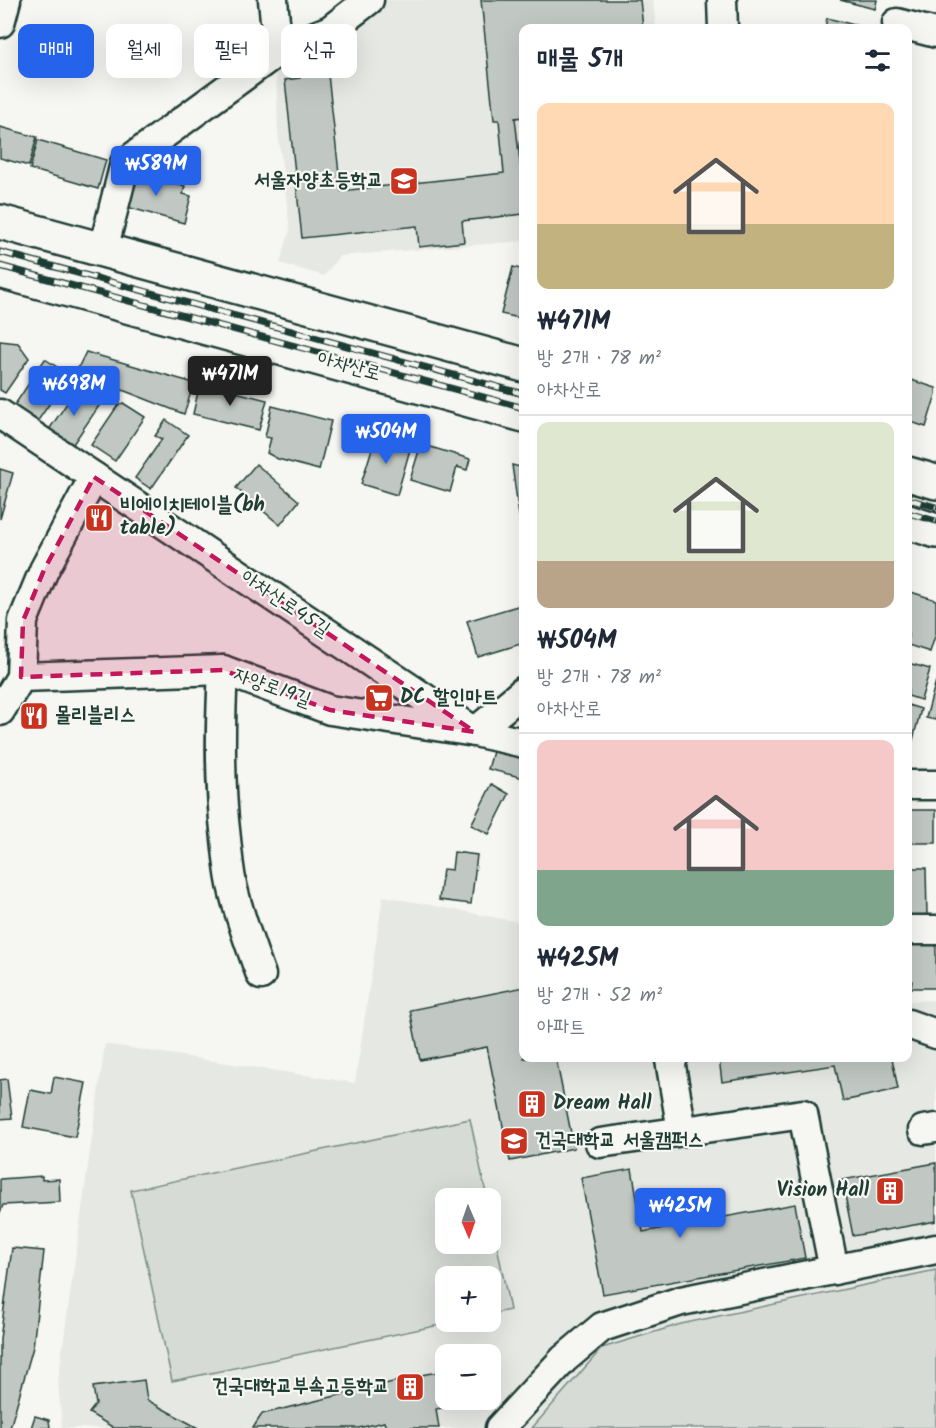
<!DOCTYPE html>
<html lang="ko">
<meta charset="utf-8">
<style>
:root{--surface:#fff;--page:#f6f6f7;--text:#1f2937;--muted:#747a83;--line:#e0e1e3;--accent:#2563eb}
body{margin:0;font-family:Kalam,"Poor Story",sans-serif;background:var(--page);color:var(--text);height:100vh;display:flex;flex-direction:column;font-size:22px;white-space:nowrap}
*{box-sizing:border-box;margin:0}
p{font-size:20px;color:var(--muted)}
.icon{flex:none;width:33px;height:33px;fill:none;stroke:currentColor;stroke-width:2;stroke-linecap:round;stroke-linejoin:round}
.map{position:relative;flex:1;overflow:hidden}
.side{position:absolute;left:519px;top:24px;width:393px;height:1038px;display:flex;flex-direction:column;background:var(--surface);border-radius:12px;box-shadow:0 6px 24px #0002}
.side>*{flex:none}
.guide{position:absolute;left:18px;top:24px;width:411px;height:54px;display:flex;gap:12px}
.needle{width:39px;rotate:178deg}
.fabs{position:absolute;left:435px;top:1188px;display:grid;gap:12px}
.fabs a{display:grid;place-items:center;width:66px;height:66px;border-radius:12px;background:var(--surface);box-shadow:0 6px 24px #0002;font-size:30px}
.price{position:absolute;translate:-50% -51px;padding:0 14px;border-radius:6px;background:var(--accent);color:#fff;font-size:20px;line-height:39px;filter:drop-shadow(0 2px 3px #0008)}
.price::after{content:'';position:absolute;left:50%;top:36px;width:18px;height:14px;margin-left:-9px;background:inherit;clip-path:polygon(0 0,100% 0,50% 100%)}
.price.current{background:#222;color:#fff}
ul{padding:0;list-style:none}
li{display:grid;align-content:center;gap:12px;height:318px;padding:0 18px}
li+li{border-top:2px solid var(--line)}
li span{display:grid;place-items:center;height:186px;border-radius:12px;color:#555}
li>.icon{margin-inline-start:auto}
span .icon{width:108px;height:108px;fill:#fffc;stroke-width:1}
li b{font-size:26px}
h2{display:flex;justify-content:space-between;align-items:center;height:72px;padding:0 18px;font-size:26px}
.pill{padding:0 21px;border-radius:12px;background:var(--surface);box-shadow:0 6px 24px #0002;font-size:21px;line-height:54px}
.pill.current{background:var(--accent);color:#fff}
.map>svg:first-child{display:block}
.built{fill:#e6e8e4;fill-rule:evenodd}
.green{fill:#d6dbd6;stroke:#7a8c85;stroke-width:1.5}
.building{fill:#c1c8c3;stroke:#1f3d34;stroke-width:1.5}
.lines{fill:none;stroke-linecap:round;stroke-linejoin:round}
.street-casing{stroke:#1f3d34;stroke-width:33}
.secondary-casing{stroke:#1f3d34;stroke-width:38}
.street{stroke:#f6f6f2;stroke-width:28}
.secondary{stroke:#f6f6f2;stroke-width:33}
.rail-casing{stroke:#1f3d34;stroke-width:7}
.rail{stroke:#f6f6f2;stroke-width:4.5;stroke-dasharray:14;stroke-linecap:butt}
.marked{fill:#c2185b;fill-opacity:0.2;stroke:#c2185b;stroke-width:4.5;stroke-dasharray:12 8;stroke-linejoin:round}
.labels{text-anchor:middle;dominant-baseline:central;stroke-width:4.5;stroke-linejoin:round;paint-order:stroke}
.poi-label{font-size:20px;font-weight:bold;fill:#1f3d34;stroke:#f6f6f2;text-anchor:start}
.street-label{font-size:20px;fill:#1f3d34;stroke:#f6f6f2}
</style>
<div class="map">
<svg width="936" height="1428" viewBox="0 0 936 1428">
<rect width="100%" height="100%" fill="#f6f6f2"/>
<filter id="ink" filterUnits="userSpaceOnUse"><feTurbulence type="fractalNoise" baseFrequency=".0167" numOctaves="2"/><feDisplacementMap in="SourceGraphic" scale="12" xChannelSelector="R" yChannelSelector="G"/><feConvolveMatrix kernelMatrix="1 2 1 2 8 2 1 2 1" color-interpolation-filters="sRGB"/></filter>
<g filter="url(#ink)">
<g class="built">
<path d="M383,0h270l3,28h-132l-1,213 -184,15 -15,20 -44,-13 10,-33 -12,-98 -2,-60 74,-42z"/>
<path d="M383,896l140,27 1,135h384v-57l28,-1v428h-874l-4,-47 47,-337 250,39zM446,1198h44v46h-44zM446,1276h44v46h-44zM446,1354h44v46h-44z"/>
</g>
<g class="green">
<path d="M470,1119l17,79h-41v46h44l1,-28 19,94 -19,4 -1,-38h-44v46h8l-282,59 -41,-191z"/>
<path d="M936,1270v158h-404l70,-80 79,-24z"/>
</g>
<g class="building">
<path d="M481,0h159l3,28h-119v89l-9,1 6,53h3v43l-62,7 2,21 -45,5 -2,-21 -115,12 -17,-158 15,-2 -1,-18 27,-3 15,134 163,-18 -5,-53h-5z"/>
<path d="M840,0h37l-2,9z"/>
<path d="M827,18l39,10h-41z"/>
<path d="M0,127l37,10 -8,29 -29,-8z"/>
<path d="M38,140l68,20 -8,29 -68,-20z"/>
<path d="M130,171l55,15 -2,8 8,2 -7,27 -64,-18z"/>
<path d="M513,267l11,3v49l-23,-5z"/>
<path d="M0,341l18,2 11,15 -24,35 -5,-3z"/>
<path d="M86,352l108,31 -10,31 -108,-42z"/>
<path d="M45,359l24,16 -34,50 -23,-16z"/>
<path d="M908,379l28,9v6l-10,33 -18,-6z"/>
<path d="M200,383l67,17 -8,30 -66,-16z"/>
<path d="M80,384l23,16 -34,50 -23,-16z"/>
<path d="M123,403l22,14 -30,44 -24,-16 27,-40z"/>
<path d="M272,406l59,15 -12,49 -41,-11 -11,-6 4,-15 -6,-1z"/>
<path d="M166,420l22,15 -37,54 -16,-11 27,-39 -7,-3z"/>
<path d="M376,436l35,10 -14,49 -36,-11z"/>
<path d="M421,444l49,15 -3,11 -10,-3 -7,25 -40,-12z"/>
<path d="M256,464l43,37 -19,24 -44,-37z"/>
<path d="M512,465l12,3v49l-5,-2z"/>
<path d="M0,469l13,4 -13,46z"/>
<path d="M908,591l28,9v33l-6,19 -22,-7z"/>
<path d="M524,604v39l-46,14 -11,-36z"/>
<path d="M908,663l22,6 -9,31 -13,-4z"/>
<path d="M936,681v39l-10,-2z"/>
<path d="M908,705l13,4 -13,50z"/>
<path d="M496,741l28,8v29l-36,-9z"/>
<path d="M492,784l17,10 -20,40 -18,-9z"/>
<rect x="908" y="810" width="28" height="33"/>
<path d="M454,852l23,3 -6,49 -32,-4 4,-31 9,1z"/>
<path d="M908,868h18l1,48h-19z"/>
<path d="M936,944v44h-25l1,-7h-4v-36z"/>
<path d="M524,987v71h32l18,90 -64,13 -23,-114 -67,13 -10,-50z"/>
<path d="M719,1058h173l6,31 -55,12 -8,-36 -113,17z"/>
<path d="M54,1077l32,6 -11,54 -52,-10 7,-37 21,4z"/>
<path d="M7,1079l5,39 -12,1v-39z"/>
<path d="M936,1163v58l-83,15 -11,-56z"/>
<path d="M632,1169l11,63 152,-28 10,54 -202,36 -22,-116z"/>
<path d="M42,1176v4l17,-1 1,23 -57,3 -3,8v-34z"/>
<path d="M12,1248l32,3 -11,96 -23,81h-10v-89z"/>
<path d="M446,1371v29h21l1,4 -32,5 3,19h-53l-2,-6 -25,6h-106l9,-14 164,-40z"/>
<path d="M144,1380l3,20 51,28h-84l-25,-15 7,-9 -3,-17z"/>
<path d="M35,1416l14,4 1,8h-19z"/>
</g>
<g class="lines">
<g class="street-casing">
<g id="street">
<path d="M273,0l5,51"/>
<path d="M722,0l1,28"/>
<path d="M0,23l6,-23"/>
<path d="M897,23l39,10"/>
<path d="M103,250l22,-87 153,-112 52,-21 39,-30"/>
<path d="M0,414l475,318 49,-41"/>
<path d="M223,670c-3,57 -4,112 3,169 2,18 3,36 8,54 7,28 17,55 27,82"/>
<path d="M21,677l2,-56 21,-51 50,-93"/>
<path d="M0,711l21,-34 202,-7 107,40 145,22 49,11"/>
<path d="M908,785h28"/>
<path d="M908,930h28"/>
<path d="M908,1024l28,10"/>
<path d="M673,1058l-3,2 12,71"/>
<path d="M923,1130l13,-2"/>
<path d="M600,1143l203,-29 31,156"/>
<path d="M500,1428l64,-69 38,-32 79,-26 255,-52"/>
</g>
</g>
<g class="secondary-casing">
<g id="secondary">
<path d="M0,222l524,143"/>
<path d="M0,271l524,144"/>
<path d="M908,474l28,8"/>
<path d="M908,522l28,9"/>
</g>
</g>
<use href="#street" class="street"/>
<use href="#secondary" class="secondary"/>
<g class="rail-casing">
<g id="rail">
<path d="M0,252l524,142"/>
<path d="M0,266l524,142"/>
<path d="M908,499l28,8"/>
<path d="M908,513l28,8"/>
</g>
</g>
<use href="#rail" class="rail"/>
</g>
</g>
<path class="marked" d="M94,477l381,255 -145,-22 -107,-40 -202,7 2,-56 21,-51z"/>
<defs>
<g id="school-square" transform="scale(1.5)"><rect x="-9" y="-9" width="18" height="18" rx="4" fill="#c8321e" stroke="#f6f6f2"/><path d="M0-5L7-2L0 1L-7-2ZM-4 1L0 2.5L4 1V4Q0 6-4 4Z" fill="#fff"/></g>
<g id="restaurant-square" transform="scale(1.5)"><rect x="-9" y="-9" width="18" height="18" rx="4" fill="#c8321e" stroke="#f6f6f2"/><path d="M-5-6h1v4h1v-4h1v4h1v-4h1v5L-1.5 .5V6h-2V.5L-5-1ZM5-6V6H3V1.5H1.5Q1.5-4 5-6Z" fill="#fff"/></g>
<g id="supermarket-square" transform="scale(1.5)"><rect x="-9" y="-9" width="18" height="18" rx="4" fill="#c8321e" stroke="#f6f6f2"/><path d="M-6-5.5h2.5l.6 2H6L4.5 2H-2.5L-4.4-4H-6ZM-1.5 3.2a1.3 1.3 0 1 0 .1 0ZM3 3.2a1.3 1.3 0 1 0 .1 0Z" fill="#fff"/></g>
<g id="building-square" transform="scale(1.5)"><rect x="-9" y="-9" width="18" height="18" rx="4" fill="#c8321e" stroke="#f6f6f2"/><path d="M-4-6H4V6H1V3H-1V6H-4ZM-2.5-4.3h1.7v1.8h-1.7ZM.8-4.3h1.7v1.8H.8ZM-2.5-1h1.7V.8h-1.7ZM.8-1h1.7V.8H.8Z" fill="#fff"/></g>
<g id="university-square" transform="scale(1.5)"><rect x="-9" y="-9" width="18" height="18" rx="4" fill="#c8321e" stroke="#f6f6f2"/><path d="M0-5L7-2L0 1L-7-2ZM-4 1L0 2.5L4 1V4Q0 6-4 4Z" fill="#fff"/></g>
</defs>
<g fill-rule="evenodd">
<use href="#school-square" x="404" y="181"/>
<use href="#restaurant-square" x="99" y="518"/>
<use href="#supermarket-square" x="379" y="698"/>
<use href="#restaurant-square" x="34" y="716"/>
<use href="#building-square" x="532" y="1104"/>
<use href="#university-square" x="514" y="1141"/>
<use href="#building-square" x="890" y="1191"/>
<use href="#building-square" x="410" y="1387"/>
</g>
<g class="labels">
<g class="poi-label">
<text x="383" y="181" text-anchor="end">서울자양초등학교</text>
<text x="120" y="506">비에이치테이블(bh<tspan x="120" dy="23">table)</tspan></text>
<text x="400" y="698">DC 할인마트</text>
<text x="55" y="716">몰리블리스</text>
<text x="553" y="1104">Dream Hall</text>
<text x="535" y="1141">건국대학교 서울캠퍼스</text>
<text x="869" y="1191" text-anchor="end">Vision Hall</text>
<text x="389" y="1387" text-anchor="end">건국대학교부속고등학교</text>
</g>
<g class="street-label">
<text transform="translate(349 367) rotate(15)">아차산로</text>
<text transform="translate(285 604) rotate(34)">아차산로45길</text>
<text transform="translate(272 688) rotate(20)">자양로19길</text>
</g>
</g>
</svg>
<div class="fabs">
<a><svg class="needle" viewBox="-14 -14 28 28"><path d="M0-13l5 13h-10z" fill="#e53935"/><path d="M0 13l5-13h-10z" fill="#747a83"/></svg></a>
<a>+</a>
<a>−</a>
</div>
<b class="price" style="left:156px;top:197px">₩589M</b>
<b class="price current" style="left:230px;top:407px">₩471M</b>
<b class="price" style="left:74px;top:417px">₩698M</b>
<b class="price" style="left:386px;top:465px">₩504M</b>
<b class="price" style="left:680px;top:1239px">₩425M</b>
<div class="guide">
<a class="pill current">매매</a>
<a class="pill">월세</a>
<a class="pill">필터</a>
<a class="pill">신규</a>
</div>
<section class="side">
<h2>매물 5개<svg class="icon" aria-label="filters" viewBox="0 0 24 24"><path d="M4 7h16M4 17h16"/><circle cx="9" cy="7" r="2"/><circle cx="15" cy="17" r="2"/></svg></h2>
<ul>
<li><span style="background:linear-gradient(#ffd9b3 65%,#c2b280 0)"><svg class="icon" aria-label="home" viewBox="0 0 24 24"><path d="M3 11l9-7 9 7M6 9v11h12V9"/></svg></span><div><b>₩471M</b><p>방 2개 · 78 m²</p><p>아차산로</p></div></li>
<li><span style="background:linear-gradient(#dfe7d0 75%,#b9a48a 0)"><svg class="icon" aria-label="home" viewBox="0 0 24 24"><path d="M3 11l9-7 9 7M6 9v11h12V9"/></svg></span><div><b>₩504M</b><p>방 2개 · 78 m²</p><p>아차산로</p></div></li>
<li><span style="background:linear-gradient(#f6c9c9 70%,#7fa58c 0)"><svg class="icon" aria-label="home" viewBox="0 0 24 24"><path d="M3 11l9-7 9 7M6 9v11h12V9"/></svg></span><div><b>₩425M</b><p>방 2개 · 52 m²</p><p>아파트</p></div></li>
</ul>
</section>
</div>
